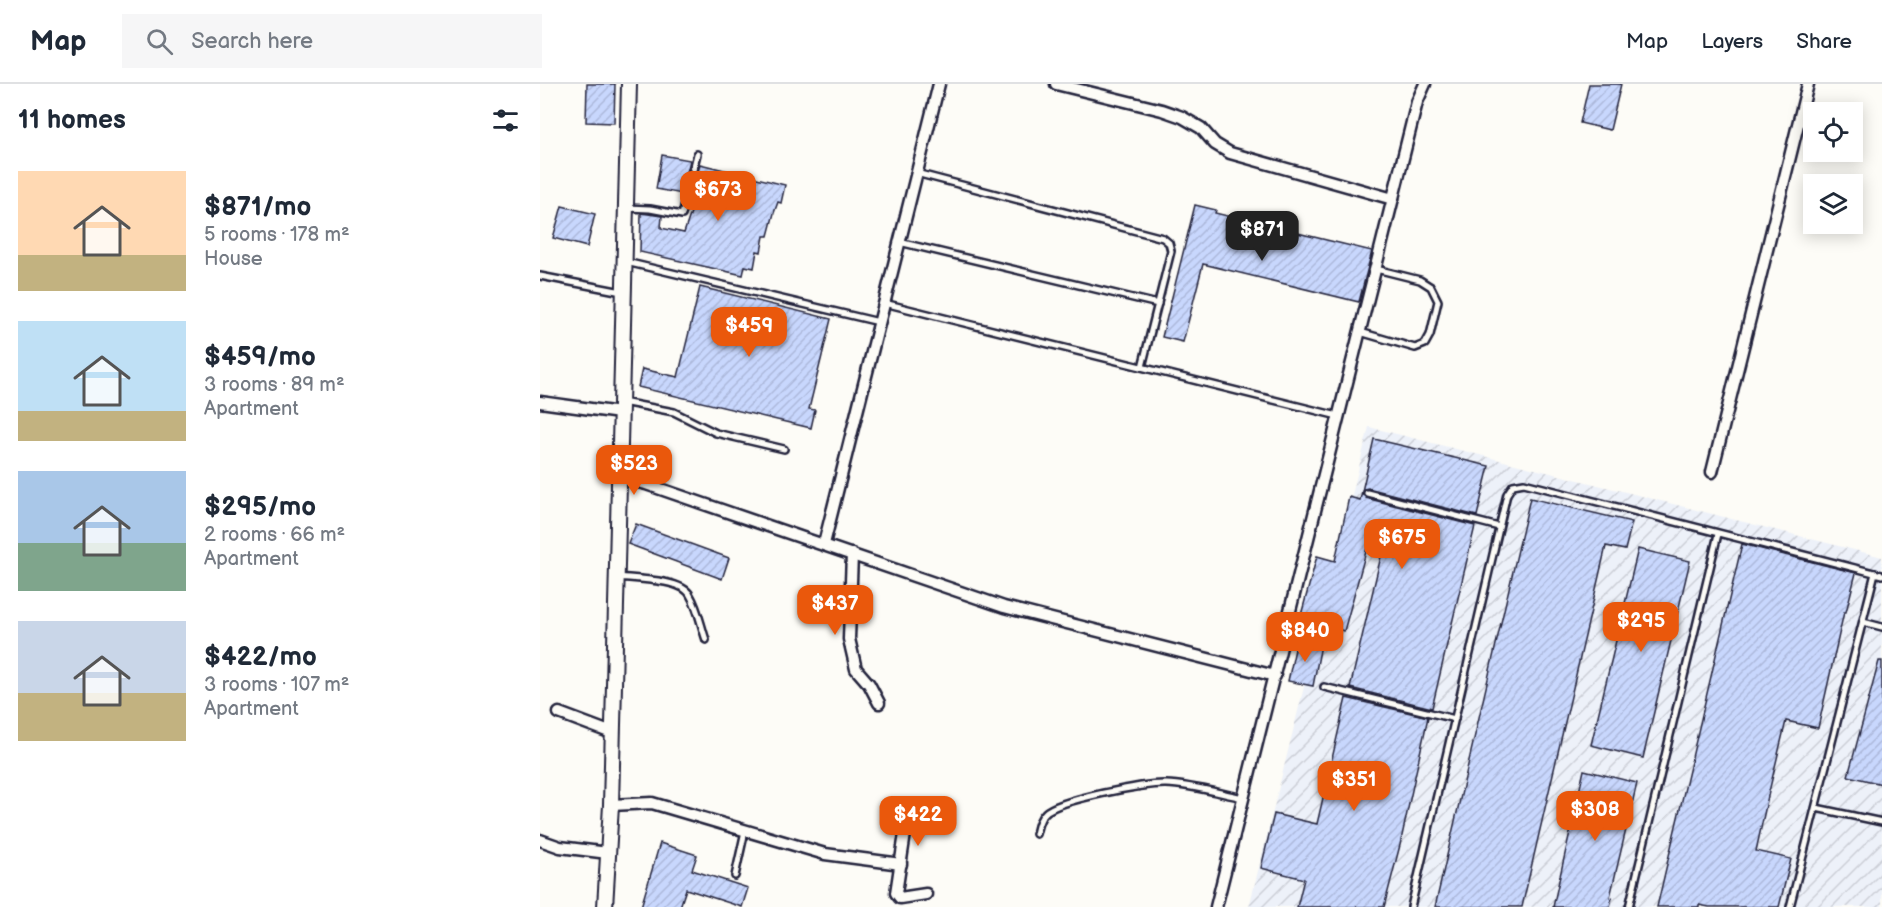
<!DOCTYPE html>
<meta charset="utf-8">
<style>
:root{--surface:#fff;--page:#f6f6f7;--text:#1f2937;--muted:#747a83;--line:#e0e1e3;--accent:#ea580c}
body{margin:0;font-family:"Balsamiq Sans",sans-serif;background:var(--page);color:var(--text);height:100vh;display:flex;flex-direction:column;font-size:22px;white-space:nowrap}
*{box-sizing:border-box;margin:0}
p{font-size:20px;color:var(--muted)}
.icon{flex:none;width:33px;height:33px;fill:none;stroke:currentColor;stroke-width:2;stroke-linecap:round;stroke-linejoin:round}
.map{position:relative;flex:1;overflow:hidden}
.side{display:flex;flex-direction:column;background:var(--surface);width:540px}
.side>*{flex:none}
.buttons{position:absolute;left:1263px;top:18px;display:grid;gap:12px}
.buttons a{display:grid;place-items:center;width:60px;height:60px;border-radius:0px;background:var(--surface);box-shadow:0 3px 15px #0003;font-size:30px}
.price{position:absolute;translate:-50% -51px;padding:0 14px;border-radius:12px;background:var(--accent);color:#fff;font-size:20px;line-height:39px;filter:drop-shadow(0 2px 3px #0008)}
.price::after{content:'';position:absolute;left:50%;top:36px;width:18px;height:14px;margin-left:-9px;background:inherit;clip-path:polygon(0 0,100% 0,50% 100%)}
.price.current{background:#222;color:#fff}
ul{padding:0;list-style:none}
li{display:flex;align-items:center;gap:18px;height:150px;padding:0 18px}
li span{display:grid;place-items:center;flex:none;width:168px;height:120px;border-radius:0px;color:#555}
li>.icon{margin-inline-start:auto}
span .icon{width:72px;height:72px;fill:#fffc;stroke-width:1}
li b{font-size:26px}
h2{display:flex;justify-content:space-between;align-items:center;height:72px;padding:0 18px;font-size:26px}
header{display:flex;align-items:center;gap:36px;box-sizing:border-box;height:84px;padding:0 30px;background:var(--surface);border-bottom:2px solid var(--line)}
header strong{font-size:28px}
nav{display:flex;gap:33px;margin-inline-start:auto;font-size:21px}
.search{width:420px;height:54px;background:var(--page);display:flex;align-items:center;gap:15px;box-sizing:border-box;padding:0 21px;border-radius:0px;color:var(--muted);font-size:22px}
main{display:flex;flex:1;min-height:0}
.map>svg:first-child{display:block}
.industrial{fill:url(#industrial-furrows)}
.building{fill:url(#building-hatch);stroke:#22223b;stroke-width:1.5}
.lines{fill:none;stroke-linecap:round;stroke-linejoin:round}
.service-casing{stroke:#22223b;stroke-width:10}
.minor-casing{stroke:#22223b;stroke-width:15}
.tertiary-casing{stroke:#22223b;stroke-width:18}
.service{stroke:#fdfcf7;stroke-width:5}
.minor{stroke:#fdfcf7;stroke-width:10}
.tertiary{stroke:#fdfcf7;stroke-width:14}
</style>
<header>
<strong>Map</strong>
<div class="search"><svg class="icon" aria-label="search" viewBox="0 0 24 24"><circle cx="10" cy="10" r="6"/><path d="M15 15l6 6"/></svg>Search here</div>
<nav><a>Map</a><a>Layers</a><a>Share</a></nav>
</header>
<main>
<section class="side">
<h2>11 homes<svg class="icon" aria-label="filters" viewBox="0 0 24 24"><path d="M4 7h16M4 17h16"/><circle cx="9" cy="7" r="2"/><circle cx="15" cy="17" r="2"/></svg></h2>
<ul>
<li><span style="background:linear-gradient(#ffd9b3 70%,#c2b280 0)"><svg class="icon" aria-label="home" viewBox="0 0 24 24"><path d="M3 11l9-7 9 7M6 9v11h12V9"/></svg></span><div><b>$871/mo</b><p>5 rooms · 178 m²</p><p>House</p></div></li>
<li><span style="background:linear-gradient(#bfe0f5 75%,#c2b280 0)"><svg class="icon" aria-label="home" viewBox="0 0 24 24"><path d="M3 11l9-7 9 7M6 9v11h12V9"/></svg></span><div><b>$459/mo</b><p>3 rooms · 89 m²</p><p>Apartment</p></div></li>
<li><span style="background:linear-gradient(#a9c7e8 60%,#7fa58c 0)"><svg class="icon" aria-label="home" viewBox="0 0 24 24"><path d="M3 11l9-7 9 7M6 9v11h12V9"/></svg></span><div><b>$295/mo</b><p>2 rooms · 66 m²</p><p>Apartment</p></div></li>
<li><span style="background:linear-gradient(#c9d6e8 60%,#c2b280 0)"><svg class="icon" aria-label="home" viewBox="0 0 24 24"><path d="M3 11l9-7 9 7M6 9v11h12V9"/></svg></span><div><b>$422/mo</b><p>3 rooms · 107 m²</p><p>Apartment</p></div></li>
</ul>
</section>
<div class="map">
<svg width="1342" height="823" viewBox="0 0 1342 823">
<defs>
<pattern id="industrial-furrows" width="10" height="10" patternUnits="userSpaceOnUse" patternTransform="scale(1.5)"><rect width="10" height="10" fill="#edf1f9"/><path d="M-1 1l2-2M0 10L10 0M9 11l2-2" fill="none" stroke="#cbced6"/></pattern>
<pattern id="building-hatch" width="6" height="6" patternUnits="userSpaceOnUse" patternTransform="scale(1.5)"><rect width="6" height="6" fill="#c8d7fd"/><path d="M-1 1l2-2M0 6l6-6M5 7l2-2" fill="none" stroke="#acb8da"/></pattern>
</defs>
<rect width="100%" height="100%" fill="#fdfcf7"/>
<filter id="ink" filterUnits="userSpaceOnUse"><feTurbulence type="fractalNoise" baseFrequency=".0167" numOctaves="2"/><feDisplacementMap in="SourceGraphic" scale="12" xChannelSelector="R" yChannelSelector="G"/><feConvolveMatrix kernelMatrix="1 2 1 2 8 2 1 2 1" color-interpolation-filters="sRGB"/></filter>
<g filter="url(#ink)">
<path class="industrial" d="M829,343l513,130v350h-633z"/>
<g class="building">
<path d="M47,0h28l-1,39 -28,-1z"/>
<path d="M1049,0h32l-11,46 -30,-7z"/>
<path d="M122,71l28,5 -8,34 -26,-5z"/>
<path d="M160,80l85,21 -4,18 -3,-1 -4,11 -6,23h-4l-3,16 -4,-1 -3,17 -9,-2 -2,9 -103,-23 1,-39 21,3 -1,12 23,5 12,-36 -4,-1z"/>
<path d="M655,121l21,5 -1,3 157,38 -13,51 -156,-38 -20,78 -21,-5z"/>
<path d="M22,122l33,8 -8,33 -34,-9z"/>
<path d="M160,203l131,32 -22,90 6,1 -4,18 -173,-41 4,-18 36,8z"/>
<path d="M834,355l115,27 -12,50 -109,-28 -4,1 -2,3 4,6 109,28 -43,182 -82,-20 32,-136 -15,-4 -23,83 -44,-12 17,-63 18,5 14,-64 11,3z"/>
<path d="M990,414l102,24 -7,28 -19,-4 -84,361h-87z"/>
<path d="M96,440l93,34 -7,21 -94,-35z"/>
<path d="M1202,460l114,29 -10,39h-2l-26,116 -32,-7 -18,75 -12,55 35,8 -12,48h-70l-10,-2v2h-42z"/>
<path d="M1098,465l52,12 -47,197 -52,-13z"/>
<path d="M757,556l24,5 -8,41 -25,-5z"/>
<path d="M1339,577h3v123l-34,-8z"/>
<path d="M806,614l82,19 -28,128 -16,62h-87l7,-28 -43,-11 13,-54 43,10z"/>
<path d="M1044,686l53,13 -27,114 2,1 -2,9h-57z"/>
<path d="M120,759l37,12 -5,15 56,18 -6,19 -56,-18 -6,18h-39z"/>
</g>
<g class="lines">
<g class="service-casing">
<g id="service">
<path d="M376,89l247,65 6,5 2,8 -29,116"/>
<path d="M87,124l23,1 32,6 15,-61"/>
<path d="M359,158l259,62"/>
<path d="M86,178l253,60"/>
<path d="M0,192l82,16"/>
<path d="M344,219l454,113"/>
<path d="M820,248l55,16 10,-4 5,-9 8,-34 -7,-14 -11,-7 -44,-11"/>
<path d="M82,318l52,10 42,21 68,16"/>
<path d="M827,409l132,34"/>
<path d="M77,493c17,2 65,2 73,18 8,13 11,31 16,45"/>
<path d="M1323,538l19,5"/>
<path d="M784,603l131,32"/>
<path d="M1276,724l66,14"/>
<path d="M496,750c2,-8 3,-15 9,-21 12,-13 102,-30 121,-29 26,1 52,9 78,14"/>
<path d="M195,792l10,-45"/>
<path d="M871,823l96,-413 6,-9 11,-2 358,92"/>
<path d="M1089,823l89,-373"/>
<path d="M1250,823l85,-334"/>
</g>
</g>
<g class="minor-casing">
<g id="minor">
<path d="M516,0l106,26 20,7 19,11 14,16 15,9 163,46"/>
<path d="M0,318l80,11"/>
<path d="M1172,388l96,-388"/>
<path d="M78,393l28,7 358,123 271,69"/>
<path d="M284,460l115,-460"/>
<path d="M312,470l-3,85 7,30 13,15 10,19"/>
<path d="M19,629l53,20"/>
<path d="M71,721l41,-2 173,51 76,10"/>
<path d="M366,743l-10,66 4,5 26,-4"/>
<path d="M0,756l20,7 48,6"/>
<path d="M676,823l201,-805 8,-18"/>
</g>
</g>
<g class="tertiary-casing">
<path id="tertiary" d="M65,823l6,-102 18,-721"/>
</g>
<use href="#service" class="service"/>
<use href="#minor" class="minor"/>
<use href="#tertiary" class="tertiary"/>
</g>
</g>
</svg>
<div class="buttons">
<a><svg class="icon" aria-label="locate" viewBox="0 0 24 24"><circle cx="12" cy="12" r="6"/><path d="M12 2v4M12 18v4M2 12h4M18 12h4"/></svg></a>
<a><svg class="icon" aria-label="layers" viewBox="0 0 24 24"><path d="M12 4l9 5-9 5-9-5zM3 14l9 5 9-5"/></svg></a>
</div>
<b class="price" style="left:178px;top:138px">$673</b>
<b class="price current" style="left:722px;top:178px">$871</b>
<b class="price" style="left:209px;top:274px">$459</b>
<b class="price" style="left:94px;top:412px">$523</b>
<b class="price" style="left:862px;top:486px">$675</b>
<b class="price" style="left:295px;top:552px">$437</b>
<b class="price" style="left:1101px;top:569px">$295</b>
<b class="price" style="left:765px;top:579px">$840</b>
<b class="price" style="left:814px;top:728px">$351</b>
<b class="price" style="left:1055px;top:758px">$308</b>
<b class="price" style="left:378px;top:763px">$422</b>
</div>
</main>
